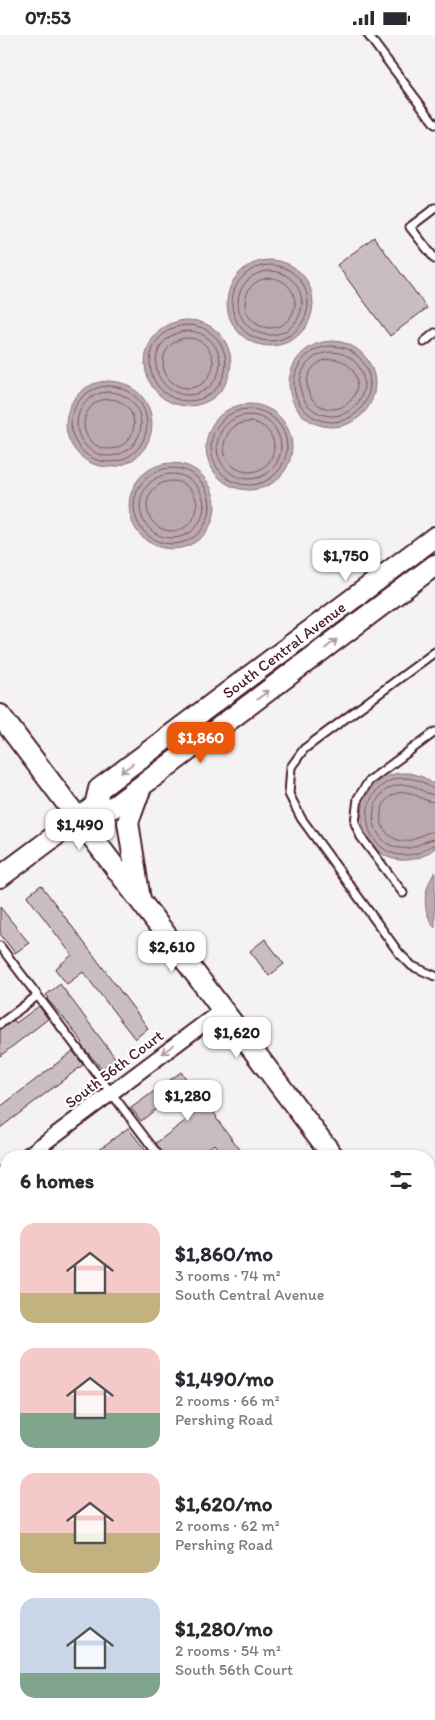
<!DOCTYPE html>
<meta charset="utf-8">
<style>
:root{--surface:#fff;--page:#f2f2f3;--text:#2b2b33;--muted:#7c7c81;--accent:#ea580c}
body{margin:0;font-family:Itim,sans-serif;background:var(--page);color:var(--text);height:100vh;display:flex;flex-direction:column;font-size:19px;white-space:nowrap}
*{box-sizing:border-box;margin:0}
p{font-size:16px;color:var(--muted)}
.icon{flex:none;width:28px;height:28px;fill:none;stroke:currentColor;stroke-width:2;stroke-linecap:round;stroke-linejoin:round}
.map{position:relative;flex:1;overflow:hidden}
.side{position:absolute;left:0px;top:1115px;width:435px;height:570px;display:flex;flex-direction:column;background:var(--surface);border-radius:20px 20px 0 0;box-shadow:0 1px 4px #0004}
.side>*{flex:none}
.price{position:absolute;translate:-50% -42px;padding:0 11px;border-radius:10px;background:#fff;color:#222;font-size:16px;line-height:32px;filter:drop-shadow(0 1px 2px #0008)}
.price::after{content:'';position:absolute;left:50%;top:30px;width:15px;height:11px;margin-left:-8px;background:inherit;clip-path:polygon(0 0,100% 0,50% 100%)}
.price.active{background:var(--accent);color:#fff}
ul{padding:0;list-style:none}
li{display:flex;align-items:center;gap:15px;height:125px;padding:0 20px}
li span{display:grid;place-items:center;flex:none;width:140px;height:100px;border-radius:15px;color:#555}
li>.icon{margin-inline-start:auto}
span .icon{width:60px;height:60px;fill:#fffc;stroke-width:1}
li b{font-size:21px}
h2{display:flex;justify-content:space-between;align-items:center;height:60px;padding:0 20px;font-size:21px}
.status{display:flex;justify-content:space-between;align-items:center;height:35px;padding:0 25px;background:var(--surface);direction:ltr}
.status svg{height:14px;fill:currentColor}
.map>svg:first-child{display:block}
.water{fill:#baa9ae;stroke:#8d727a}
.lines{fill:none;stroke-linecap:round;stroke-linejoin:round}
.shore{stroke:#77565f;stroke-width:1}
.building{fill:#cabdc1;stroke:#4a1f2b}
.service-casing{stroke:#4a1f2b;stroke-width:11}
.minor-casing{stroke:#4a1f2b;stroke-width:18}
.secondary-casing{stroke:#4a1f2b;stroke-width:24}
.service{stroke:#fff;stroke-width:7}
.minor{stroke:#fff;stroke-width:14}
.secondary{stroke:#fff;stroke-width:20}
.oneway{stroke:#ae9aa0}
.labels{text-anchor:middle;dominant-baseline:central;stroke-width:4.5;stroke-linejoin:round;paint-order:stroke}
.street-label{font-size:16px;fill:#4a1f2b;stroke:#fff}
</style>
<div class="status"><b>07:53</b><svg viewBox="0 0 49 12"><path d="M0 12V9h3v3zM5 12V6h3v6zM10 12V3h3v9zM15 12V0h3v12zM26 1h20v11H26zM47 4h2v5h-2z"/></svg></div>
<div class="map">
<svg width="435" height="1685" viewBox="0 0 435 1685">
<rect width="100%" height="100%" fill="#f4f2f2"/>
<filter id="ink" filterUnits="userSpaceOnUse"><feTurbulence type="fractalNoise" baseFrequency=".02" numOctaves="2"/><feDisplacementMap in="SourceGraphic" scale="10" xChannelSelector="R" yChannelSelector="G"/><feConvolveMatrix kernelMatrix="1 2 1 2 8 2 1 2 1" color-interpolation-filters="sRGB"/></filter>
<g filter="url(#ink)">
<g class="water">
<circle cx="270" cy="268" r="43"/>
<circle cx="188" cy="328" r="43"/>
<circle cx="332" cy="349" r="43"/>
<circle cx="109" cy="389" r="43"/>
<circle cx="249" cy="412" r="43"/>
<circle cx="172" cy="471" r="43"/>
<path d="M409,738l14,4 12,8v63c-10,9 -22,13 -36,12 -47,-6 -50,-73 -5,-86 5,-1 10,-1 15,-1z"/>
<path d="M435,837v56c-14,-18 -12,-38 0,-56z"/>
</g>
<g class="lines">
<g class="shore">
<circle cx="270" cy="268" r="38"/>
<circle cx="270" cy="268" r="32"/>
<circle cx="270" cy="268" r="25"/>
<circle cx="188" cy="328" r="38"/>
<circle cx="188" cy="328" r="32"/>
<circle cx="188" cy="328" r="25"/>
<circle cx="332" cy="349" r="38"/>
<circle cx="332" cy="349" r="32"/>
<circle cx="332" cy="349" r="25"/>
<circle cx="109" cy="389" r="38"/>
<circle cx="109" cy="389" r="32"/>
<circle cx="109" cy="389" r="25"/>
<circle cx="249" cy="412" r="38"/>
<circle cx="249" cy="412" r="32"/>
<circle cx="249" cy="412" r="25"/>
<circle cx="172" cy="471" r="38"/>
<circle cx="172" cy="471" r="32"/>
<circle cx="172" cy="471" r="25"/>
<path d="M435,754c-6,-1 -8,-5 -13,-7 -8,-4 -19,-5 -27,-3 -37,11 -37,64 0,75 8,2 19,1 26,-2 5,-3 8,-6 14,-7"/>
<path d="M435,760c-14,-1 -18,-13 -36,-10 -34,5 -34,57 0,63 17,3 22,-8 36,-9"/>
<path d="M435,767c-13,0 -20,-11 -33,-10 -26,3 -29,40 -4,48 14,5 23,-8 37,-9"/>
</g>
</g>
<g class="building">
<path d="M374,202l53,71 -37,28 -53,-71z"/>
<path d="M41,850l107,143 -13,11 -52,-67 -16,12 -12,-15 17,-14 -45,-59z"/>
<path d="M0,872l29,36 -14,10 -15,-19z"/>
<path d="M265,904l19,25 -15,12 -19,-25z"/>
<path d="M60,949l56,75 -14,10 -21,-24 2,-2 -16,-21 -20,-23 2,-1 -3,-3z"/>
<path d="M39,971l9,13 -48,37v-27l14,-9 2,3z"/>
<path d="M73,1016l10,14 -83,63v-21z"/>
<path d="M181,1037l25,33 2,-1 9,13 -1,1 29,38h-22l-9,-12 -16,12h-34l-8,-13 37,-28 -16,-20 -7,6 -1,-2 -28,22 -10,-13z"/>
<path d="M128,1093l18,23 1,-1 6,6h-63z"/>
</g>
<g class="lines">
<g class="service-casing">
<g id="service">
<path d="M368,0l67,89"/>
<path d="M435,173l-25,19 25,32"/>
<path d="M424,307l11,-9"/>
<path d="M435,617l-131,97 -13,18 -2,27 12,24 98,135 13,13 23,10"/>
<path d="M403,858l-42,-56 -6,-14 3,-25 11,-17 66,-49"/>
<path d="M0,911l159,210"/>
<path d="M0,989l37,-28"/>
<path d="M0,1294l6,-4"/>
<path d="M429,1479l6,8"/>
<path d="M429,1575l6,-5"/>
<path d="M0,1596l6,-5"/>
<path d="M283,1685l8,-6"/>
</g>
</g>
<g class="minor-casing">
<g id="minor">
<path d="M27,1121l195,-146"/>
<path d="M0,1142l6,-5"/>
<path d="M429,1421l6,-4"/>
<path d="M0,1445l6,-5"/>
<path d="M0,1501l6,8"/>
<path d="M134,1679l5,6"/>
<path d="M82,1685l8,-6"/>
</g>
</g>
<g class="secondary-casing">
<g id="secondary">
<path d="M0,680l333,441"/>
<path d="M95,771l17,2 323,-243"/>
<path d="M0,842l95,-71 4,-17 336,-252"/>
<path d="M140,865l-12,-78 13,-35"/>
<path d="M429,1248l6,8"/>
</g>
</g>
<use href="#service" class="service"/>
<use href="#minor" class="minor"/>
<use href="#secondary" class="secondary"/>
</g>
<defs><path id="oneway-shaft" d="M-6 0H5M1.5-3L5.5 0L1.5 3" fill="none" stroke-width="1.6" stroke-linecap="round" stroke-linejoin="round" transform="scale(1.25)"/></defs>
<g class="oneway">
<use href="#oneway-shaft" transform="translate(331 609) rotate(-37)"/>
<use href="#oneway-shaft" transform="translate(263 660) rotate(-37)"/>
<use href="#oneway-shaft" transform="translate(127 733) rotate(143)"/>
<use href="#oneway-shaft" transform="translate(168 1014) rotate(143)"/>
</g>
</g>
<g class="labels">
<g class="street-label">
<text transform="translate(284 615) rotate(-37)">South Central Avenue</text>
<text transform="translate(114 1034) rotate(-37)">South 56th Court</text>
</g>
</g>
</svg>
<b class="price" style="left:346px;top:547px">$1,750</b>
<b class="price active" style="left:201px;top:729px">$1,860</b>
<b class="price" style="left:80px;top:816px">$1,490</b>
<b class="price" style="left:172px;top:938px">$2,610</b>
<b class="price" style="left:237px;top:1024px">$1,620</b>
<b class="price" style="left:188px;top:1087px">$1,280</b>
<section class="side">
<h2>6 homes<svg class="icon" aria-label="filters" viewBox="0 0 24 24"><path d="M4 7h16M4 17h16"/><circle cx="9" cy="7" r="2"/><circle cx="15" cy="17" r="2"/></svg></h2>
<ul>
<li><span style="background:linear-gradient(#f6c9c9 70%,#c2b280 0)"><svg class="icon" aria-label="home" viewBox="0 0 24 24"><path d="M3 11l9-7 9 7M6 9v11h12V9"/></svg></span><div><b>$1,860/mo</b><p>3 rooms · 74 m²</p><p>South Central Avenue</p></div></li>
<li><span style="background:linear-gradient(#f6c9c9 65%,#7fa58c 0)"><svg class="icon" aria-label="home" viewBox="0 0 24 24"><path d="M3 11l9-7 9 7M6 9v11h12V9"/></svg></span><div><b>$1,490/mo</b><p>2 rooms · 66 m²</p><p>Pershing Road</p></div></li>
<li><span style="background:linear-gradient(#f6c9c9 60%,#c2b280 0)"><svg class="icon" aria-label="home" viewBox="0 0 24 24"><path d="M3 11l9-7 9 7M6 9v11h12V9"/></svg></span><div><b>$1,620/mo</b><p>2 rooms · 62 m²</p><p>Pershing Road</p></div></li>
<li><span style="background:linear-gradient(#c9d6e8 75%,#7fa58c 0)"><svg class="icon" aria-label="home" viewBox="0 0 24 24"><path d="M3 11l9-7 9 7M6 9v11h12V9"/></svg></span><div><b>$1,280/mo</b><p>2 rooms · 54 m²</p><p>South 56th Court</p></div></li>
</ul>
</section>
</div>
